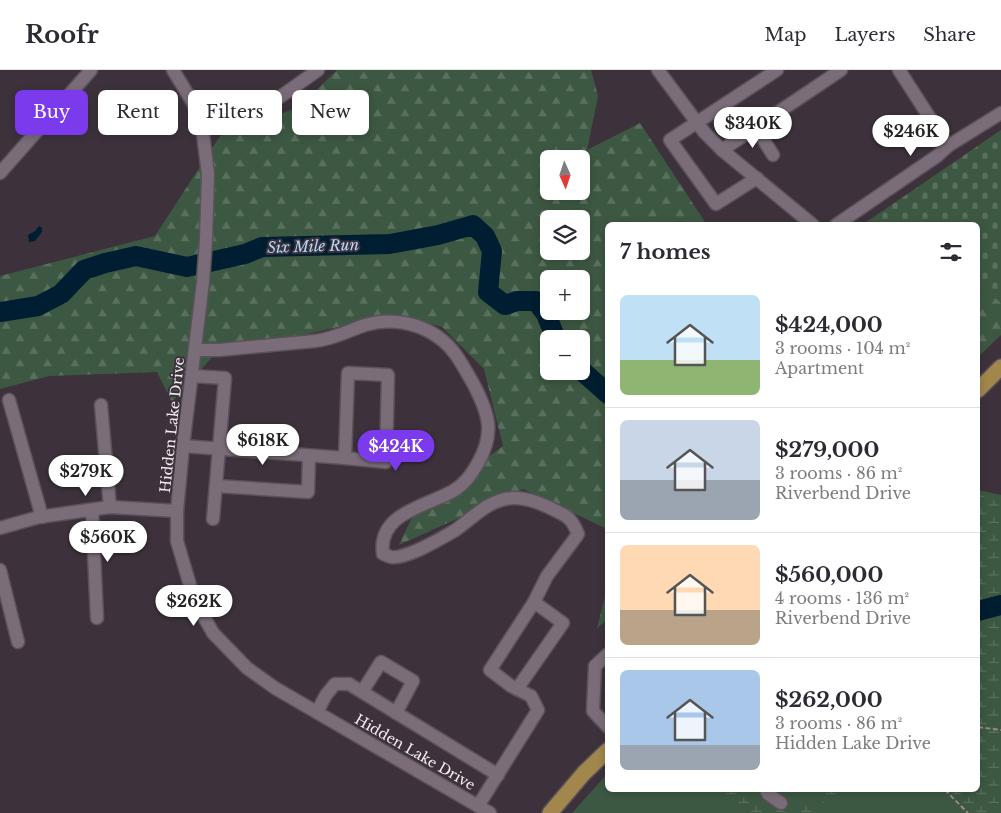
<!DOCTYPE html>
<meta charset="utf-8">
<style>
:root{--surface:#fff;--page:#f2f2f3;--text:#2b2b33;--muted:#7c7c81;--line:#e1e1e2;--accent:#7c3aed}
body{margin:0;font-family:"Libre Baskerville",serif;background:var(--page);color:var(--text);height:100vh;display:flex;flex-direction:column;font-size:19px;white-space:nowrap}
*{box-sizing:border-box;margin:0}
p{font-size:16px;color:var(--muted)}
.icon{flex:none;width:28px;height:28px;fill:none;stroke:currentColor;stroke-width:2;stroke-linecap:round;stroke-linejoin:round}
.map{position:relative;flex:1;overflow:hidden}
.drawer{position:absolute;left:605px;top:152px;width:375px;height:570px;display:flex;flex-direction:column;background:var(--surface);border-radius:8px;box-shadow:0 2px 8px #0003}
.drawer>*{flex:none}
.hud{position:absolute;left:15px;top:20px;width:475px;height:45px;display:flex;gap:10px}
.needle{width:32px;rotate:177deg}
.fabs{position:absolute;left:540px;top:80px;display:grid;gap:10px}
.fabs a{display:grid;place-items:center;width:50px;height:50px;border-radius:8px;background:var(--surface);box-shadow:0 2px 8px #0003;font-size:25px}
.price{position:absolute;translate:-50% -42px;padding:0 11px;border-radius:18px;background:#fff;color:#222;font-size:16px;line-height:32px;filter:drop-shadow(0 1px 2px #0008)}
.price::after{content:'';position:absolute;left:50%;top:30px;width:15px;height:11px;margin-left:-8px;background:inherit;clip-path:polygon(0 0,100% 0,50% 100%)}
.price.active{background:var(--accent);color:#fff}
ul{padding:0;list-style:none}
li{display:flex;align-items:center;gap:15px;height:125px;padding:0 15px}
li+li{border-top:1px solid var(--line)}
li span{display:grid;place-items:center;flex:none;width:140px;height:100px;border-radius:8px;color:#555}
li>.icon{margin-inline-start:auto}
span .icon{width:60px;height:60px;fill:#fffc;stroke-width:1}
li b{font-size:21px}
h2{display:flex;justify-content:space-between;align-items:center;height:60px;padding:0 15px;font-size:21px}
.tag{padding:0 18px;border-radius:8px;background:var(--surface);box-shadow:0 2px 8px #0003;font-size:18px;line-height:45px}
.tag.active{background:var(--accent);color:#fff}
header{display:flex;align-items:center;gap:30px;box-sizing:border-box;height:70px;padding:0 25px;background:var(--surface);border-bottom:1px solid var(--line)}
header strong{font-size:24px}
nav{display:flex;gap:28px;margin-inline-start:auto;font-size:18px}
.map>svg:first-child{display:block}
.green{fill:#3d5842}
.forest{fill:url(#forest-firs);fill-rule:evenodd}
.wetland{fill:url(#wetland-marsh)}
.cemetery{fill:url(#cemetery-stones)}
.water{fill:#001e31}
.lines{fill:none;stroke-linecap:round;stroke-linejoin:round}
.river{stroke:#001e31;stroke-width:20}
.minor-casing{stroke:#5a5159;stroke-width:15}
.major-casing{stroke:#5a5159;stroke-width:18}
.path{stroke:#938a92;stroke-width:2;stroke-dasharray:5 2.5;stroke-linecap:butt}
.minor{stroke:#7a6d79;stroke-width:12}
.major{stroke:#a2874d;stroke-width:15}
.labels{text-anchor:middle;dominant-baseline:central;stroke-width:4;stroke-linejoin:round;paint-order:stroke}
.street-label{font-size:14px;fill:#f5eef4;stroke:#3d323c}
.water-label{font-size:15px;font-style:italic;fill:#b1ddff;stroke:#3d323c}
</style>
<header>
<strong>Roofr</strong>
<nav><a>Map</a><a>Layers</a><a>Share</a></nav>
</header>
<div class="map">
<svg width="1001" height="743" viewBox="0 0 1001 743">
<defs>
<pattern id="forest-firs" width="22" height="20" patternUnits="userSpaceOnUse" patternTransform="scale(1.25)"><rect width="22" height="20" fill="#3d5842"/><path d="M5 1l3.5 6h-7zM16 11l3.5 6h-7z" fill="#5a705e"/></pattern>
<pattern id="wetland-marsh" width="20" height="14" patternUnits="userSpaceOnUse" patternTransform="scale(1.25)"><rect width="20" height="14" fill="#3d5842"/><path d="M1 5h8M5 5V1M11 12h8M15 12V8" fill="none" stroke="#5a705e"/></pattern>
<pattern id="cemetery-stones" width="16" height="16" patternUnits="userSpaceOnUse" patternTransform="scale(1.25)"><rect width="16" height="16" fill="#3d5842"/><path d="M2 7V4a2 2 0 0 1 4 0v3zM10 15v-3a2 2 0 0 1 4 0v3z" fill="#5a705e"/></pattern>
</defs>
<rect width="100%" height="100%" fill="#3d323c"/>
<path class="green" d="M978,420l23,5v318h-429l35,-39 1,16h370z"/>
<g class="forest">
<path d="M337,0h254l7,26 -11,54 53,-27 67,102h-99l-1,304 -84,-40 -124,56 16,-34 88,-65 -19,-77 -42,-42 -47,-13 -181,41 -42,47 -15,-30 -108,4 -49,13v-113l155,-40 65,-100 79,-29zM549,89h32v32h-32zM549,149h32v32h-32zM549,209h32v32h-32zM549,269h32v32h-32z"/>
<path d="M986,221l15,11v33l-23,22v-60z"/>
<path d="M607,518v32l-10,8z"/>
</g>
<g class="wetland">
<path d="M978,424l23,9v310h-28l-24,-23h29z"/>
<path d="M714,720h30l22,15 24,8h-41z"/>
<path d="M822,720h19l-16,23h-34l16,-10 9,5 7,-6z"/>
</g>
<path class="cemetery" d="M1001,60v172l-15,-11 -8,6v-72h-116z"/>
<path class="water" d="M39,156l3,2v4l-7,9 -6,1 -1,-7 7,-4z"/>
<g class="lines">
<g class="river">
<path d="M0,242l38,-6 23,-12 23,-24 21,-7 31,-7 51,11 58,-13 17,-7 128,-3 48,-9 35,-10 12,11 7,15 -4,41 17,13 12,-4h19l10,13 10,25"/>
<path d="M581,300l27,24"/>
<path d="M978,541l23,-6"/>
</g>
<g class="minor-casing">
<g id="minor">
<path d="M173,0l20,33 9,23 6,48 -2,65 -3,43 -20,164 -6,65v30l17,58 19,34 34,35 28,20 215,125"/>
<path d="M658,0l46,62 18,18 119,-80"/>
<path d="M899,0l49,76"/>
<path d="M202,56l78,-29 38,-27"/>
<path d="M756,58l17,27"/>
<path d="M722,80l91,75"/>
<path d="M0,103l91,-103"/>
<path d="M757,108l-41,26 -46,-64 107,-70"/>
<path d="M836,155l101,-69 11,-10 53,-33"/>
<path d="M195,280h24l96,-9c18,-2 33,-10 50,-16 34,-10 71,2 91,30 7,10 12,20 18,30 15,29 21,48 4,78 -7,12 -13,21 -25,28 -26,15 -76,22 -70,63 3,1 5,2 8,3 16,2 49,-18 63,-26 19,-13 36,-33 60,-33 11,0 24,4 34,9 17,8 23,9 30,27l-2,3 -29,39 -13,26 -44,68 21,16 20,10 7,14 -60,96"/>
<path d="M348,303l40,2 -2,87 -41,-4z"/>
<path d="M192,306l33,2 -12,141"/>
<path d="M9,330l33,117"/>
<path d="M101,335l9,102"/>
<path d="M183,376l162,12"/>
<path d="M216,416l92,6 1,-36"/>
<path d="M92,440l5,108"/>
<path d="M0,458l39,-11 71,-10 67,4"/>
<path d="M0,500l18,72"/>
<path d="M608,584l-13,12 -2,45 15,16"/>
<path d="M517,619l46,-66 -29,-21"/>
<path d="M362,622l19,-30 32,19 -17,32"/>
<path d="M317,642l9,-17 9,-11h14l149,91"/>
<path d="M766,720l2,4 13,9"/>
</g>
</g>
<g class="major-casing">
<g id="major">
<path d="M978,320l23,-23"/>
<path d="M550,743l34,-40 24,-23"/>
</g>
</g>
<g class="path">
<path d="M978,657l23,3"/>
<path d="M945,720l23,23"/>
</g>
<use href="#minor" class="minor"/>
<use href="#major" class="major"/>
</g>
<g class="labels">
<g class="street-label">
<text transform="translate(172 355) rotate(-84)">Hidden Lake Drive</text>
<text transform="translate(415 682) rotate(30)">Hidden Lake Drive</text>
</g>
<g class="water-label">
<text transform="translate(313 176) rotate(-2)">Six Mile Run</text>
</g>
</g>
</svg>
<div class="fabs">
<a><svg class="needle" viewBox="-14 -14 28 28"><path d="M0-13l5 13h-10z" fill="#e53935"/><path d="M0 13l5-13h-10z" fill="#7c7c81"/></svg></a>
<a><svg class="icon" aria-label="layers" viewBox="0 0 24 24"><path d="M12 4l9 5-9 5-9-5zM3 14l9 5 9-5"/></svg></a>
<a>+</a>
<a>−</a>
</div>
<b class="price" style="left:753px;top:79px">$340K</b>
<b class="price" style="left:911px;top:87px">$246K</b>
<b class="price" style="left:263px;top:396px">$618K</b>
<b class="price active" style="left:396px;top:402px">$424K</b>
<b class="price" style="left:86px;top:427px">$279K</b>
<b class="price" style="left:108px;top:493px">$560K</b>
<b class="price" style="left:194px;top:557px">$262K</b>
<div class="hud">
<a class="tag active">Buy</a>
<a class="tag">Rent</a>
<a class="tag">Filters</a>
<a class="tag">New</a>
</div>
<section class="drawer">
<h2>7 homes<svg class="icon" aria-label="filters" viewBox="0 0 24 24"><path d="M4 7h16M4 17h16"/><circle cx="9" cy="7" r="2"/><circle cx="15" cy="17" r="2"/></svg></h2>
<ul>
<li><span style="background:linear-gradient(#bfe0f5 65%,#8fb573 0)"><svg class="icon" aria-label="home" viewBox="0 0 24 24"><path d="M3 11l9-7 9 7M6 9v11h12V9"/></svg></span><div><b>$424,000</b><p>3 rooms · 104 m²</p><p>Apartment</p></div></li>
<li><span style="background:linear-gradient(#c9d6e8 60%,#9aa5b1 0)"><svg class="icon" aria-label="home" viewBox="0 0 24 24"><path d="M3 11l9-7 9 7M6 9v11h12V9"/></svg></span><div><b>$279,000</b><p>3 rooms · 86 m²</p><p>Riverbend Drive</p></div></li>
<li><span style="background:linear-gradient(#ffd9b3 65%,#b9a48a 0)"><svg class="icon" aria-label="home" viewBox="0 0 24 24"><path d="M3 11l9-7 9 7M6 9v11h12V9"/></svg></span><div><b>$560,000</b><p>4 rooms · 136 m²</p><p>Riverbend Drive</p></div></li>
<li><span style="background:linear-gradient(#a9c7e8 75%,#9aa5b1 0)"><svg class="icon" aria-label="home" viewBox="0 0 24 24"><path d="M3 11l9-7 9 7M6 9v11h12V9"/></svg></span><div><b>$262,000</b><p>3 rooms · 86 m²</p><p>Hidden Lake Drive</p></div></li>
</ul>
</section>
</div>
